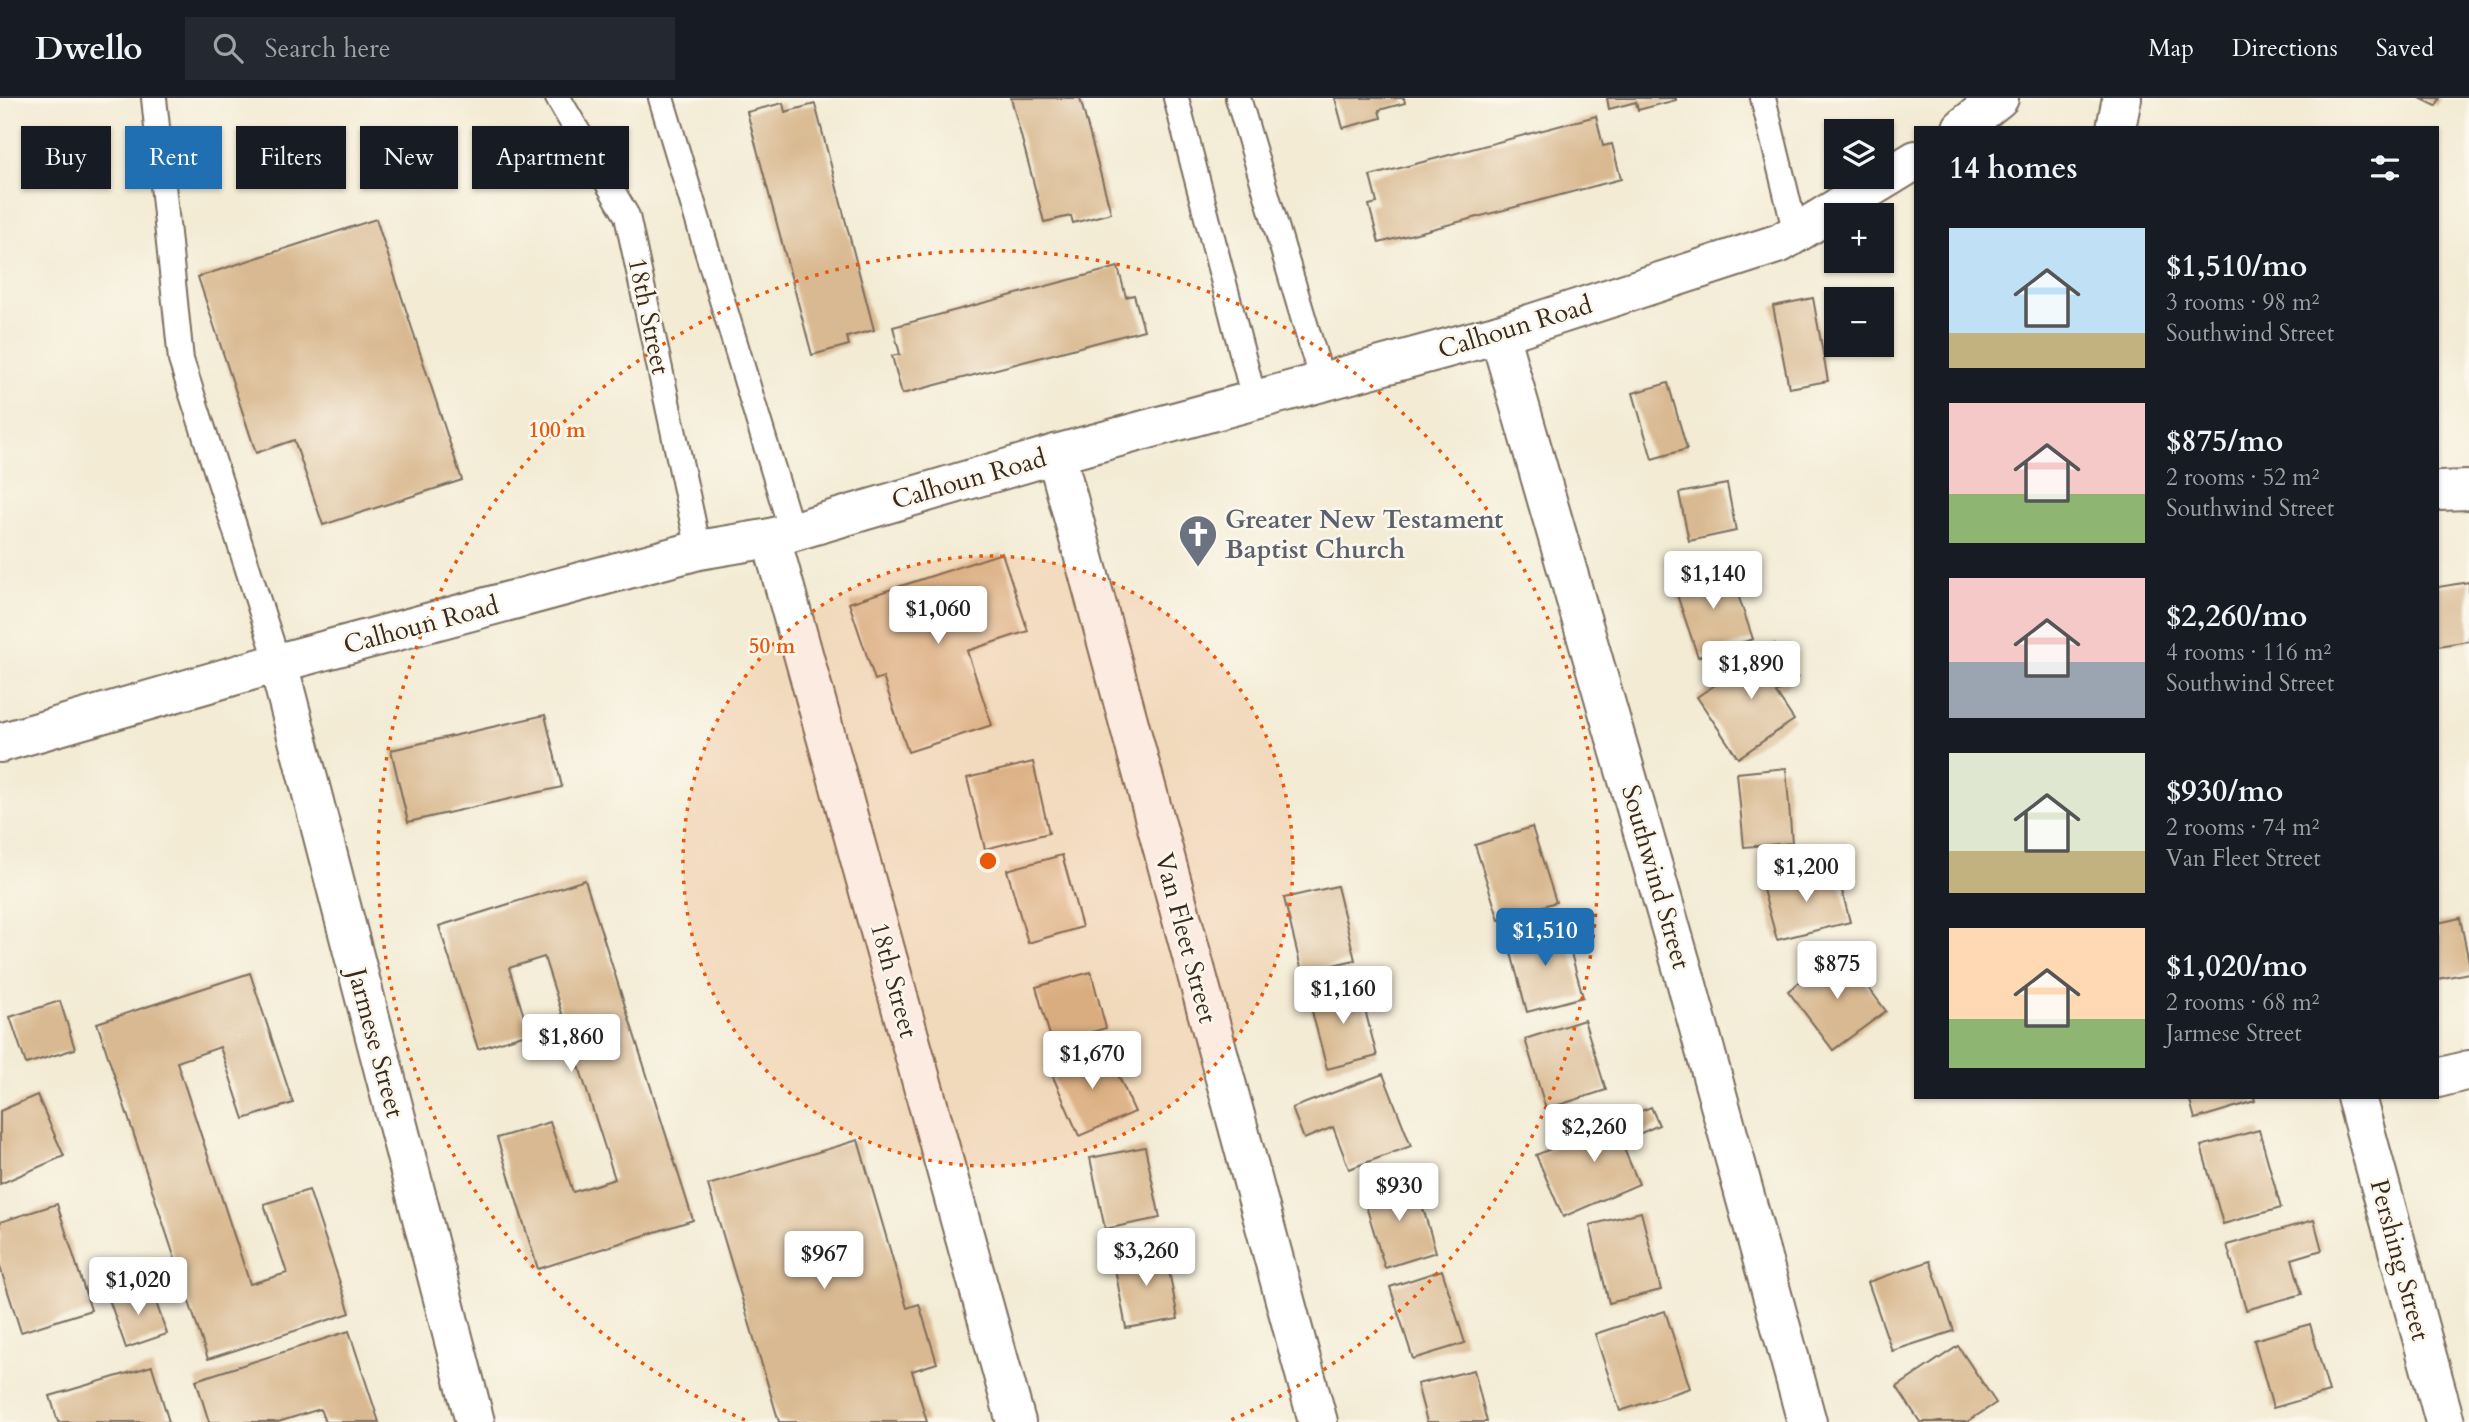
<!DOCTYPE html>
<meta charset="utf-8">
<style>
:root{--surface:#171b24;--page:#242831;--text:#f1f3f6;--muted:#9ea1a6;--line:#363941;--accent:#1f6fb2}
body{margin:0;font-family:Cardo,serif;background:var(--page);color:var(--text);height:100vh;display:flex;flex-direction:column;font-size:26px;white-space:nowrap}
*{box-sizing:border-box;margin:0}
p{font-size:23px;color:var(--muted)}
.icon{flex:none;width:38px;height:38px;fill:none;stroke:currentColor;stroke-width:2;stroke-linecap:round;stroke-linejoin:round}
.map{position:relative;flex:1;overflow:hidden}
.sheet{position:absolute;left:1914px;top:28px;width:525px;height:973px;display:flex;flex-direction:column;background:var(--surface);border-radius:0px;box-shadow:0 2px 5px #0004}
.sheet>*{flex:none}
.banner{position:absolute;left:21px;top:28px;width:665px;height:63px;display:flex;gap:14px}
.fabs{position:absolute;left:1824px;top:21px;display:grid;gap:14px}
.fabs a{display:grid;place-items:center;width:70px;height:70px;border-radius:0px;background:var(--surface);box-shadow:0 2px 5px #0004;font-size:35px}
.price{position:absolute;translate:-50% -60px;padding:0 16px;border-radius:7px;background:#fff;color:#222;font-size:23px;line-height:46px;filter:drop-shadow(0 2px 4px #0008)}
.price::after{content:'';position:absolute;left:50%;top:42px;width:21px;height:16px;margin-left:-10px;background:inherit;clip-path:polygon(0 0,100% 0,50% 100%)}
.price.current{background:var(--accent);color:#fff}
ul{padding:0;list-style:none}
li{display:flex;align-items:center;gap:21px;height:175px;padding:0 35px}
li span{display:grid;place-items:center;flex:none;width:196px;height:140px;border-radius:0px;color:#555}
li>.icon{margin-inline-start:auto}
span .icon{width:84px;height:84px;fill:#fffc;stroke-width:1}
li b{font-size:30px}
h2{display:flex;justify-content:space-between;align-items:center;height:84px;padding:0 35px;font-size:30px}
.pill{padding:0 24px;border-radius:0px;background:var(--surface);box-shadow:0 2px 5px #0004;font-size:24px;line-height:63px}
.pill.current{background:var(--accent);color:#fff}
header{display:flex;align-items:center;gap:42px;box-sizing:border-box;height:98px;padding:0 35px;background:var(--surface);border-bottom:2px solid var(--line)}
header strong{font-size:33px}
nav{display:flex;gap:38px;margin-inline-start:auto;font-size:24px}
.search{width:490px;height:63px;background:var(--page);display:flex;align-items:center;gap:18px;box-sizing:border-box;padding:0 24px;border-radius:0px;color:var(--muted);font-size:26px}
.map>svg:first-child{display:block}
.building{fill:#d9b991}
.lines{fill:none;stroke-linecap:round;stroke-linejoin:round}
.service-casing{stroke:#7b6e5e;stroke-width:28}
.minor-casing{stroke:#7b6e5e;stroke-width:42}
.service{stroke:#fff;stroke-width:24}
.minor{stroke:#fff;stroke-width:38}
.ring{fill:none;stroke:#e8590c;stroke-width:3.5;stroke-dasharray:3.5 7}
.labels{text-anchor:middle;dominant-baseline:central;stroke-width:5;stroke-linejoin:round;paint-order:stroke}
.street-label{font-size:26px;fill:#3b2a1e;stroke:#fbf7ec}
.worship-label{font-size:26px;font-weight:bold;fill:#5b616d;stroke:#fbf7ec;text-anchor:start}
.centre{fill:#e8590c;stroke:#fbf7ec;stroke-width:3.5}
.ring-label{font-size:21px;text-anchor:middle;font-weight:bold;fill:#e8590c;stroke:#fbf7ec;stroke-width:5;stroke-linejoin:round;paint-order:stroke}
</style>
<header>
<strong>Dwello</strong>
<div class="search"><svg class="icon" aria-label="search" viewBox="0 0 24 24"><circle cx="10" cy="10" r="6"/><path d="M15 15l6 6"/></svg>Search here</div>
<nav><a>Map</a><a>Directions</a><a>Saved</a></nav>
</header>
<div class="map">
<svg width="2469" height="1324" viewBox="0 0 2469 1324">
<rect width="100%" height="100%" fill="#fbf7ec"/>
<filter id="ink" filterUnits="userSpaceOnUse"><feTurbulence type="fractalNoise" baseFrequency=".0143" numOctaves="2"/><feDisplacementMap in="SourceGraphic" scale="14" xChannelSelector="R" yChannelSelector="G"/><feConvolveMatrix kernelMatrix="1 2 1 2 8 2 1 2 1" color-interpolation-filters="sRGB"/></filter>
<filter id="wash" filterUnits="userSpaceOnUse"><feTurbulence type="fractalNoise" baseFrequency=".00686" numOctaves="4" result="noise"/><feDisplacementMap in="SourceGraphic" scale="28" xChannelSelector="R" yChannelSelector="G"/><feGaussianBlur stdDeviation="1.57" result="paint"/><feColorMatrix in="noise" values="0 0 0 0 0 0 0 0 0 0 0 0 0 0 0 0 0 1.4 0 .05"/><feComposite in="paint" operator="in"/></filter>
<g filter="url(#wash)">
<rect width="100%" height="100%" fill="#f3ebd4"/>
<g id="blocks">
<g class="building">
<path d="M1011,0h69l31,115 -38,10 -2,-7 -27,6z"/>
<path d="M1335,0h69l1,5 -26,7 2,8 -38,10z"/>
<path d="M1607,0h69v2l-38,10 -2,-8 -27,7z"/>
<path d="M2420,0h20l-4,8z"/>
<path d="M783,5l2,9 30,-8 59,226 -27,7 2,8 -37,10 -65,-243z"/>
<path d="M1596,18l7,30 9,-2 9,35 -242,64 -10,-38 8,-2 -7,-27z"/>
<path d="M376,121l86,261 -139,45 -29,-85 -38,13 -58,-176z"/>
<path d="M1118,169l8,30 8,-2 10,35 -242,64 -10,-38 8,-2 -7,-27z"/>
<path d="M1813,200l15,83 -39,7 -16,-82z"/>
<path d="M1668,285l19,66 -35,10 -19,-66z"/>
<path d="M1727,386l9,47 -47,10 -10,-48z"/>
<path d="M1002,455l26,78 -61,20 25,74 -84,27 -25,-75 -8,3 -26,-77z"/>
<path d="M1728,467l25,74 -55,18 -25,-74z"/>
<path d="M2469,484v59l-31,5v-59z"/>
<path d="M1775,546l23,34 -22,15 18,27 -56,38 -41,-61z"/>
<path d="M545,617l17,72 -154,35 -17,-72z"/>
<path d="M1033,664l16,71 -64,16 -18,-71z"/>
<path d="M1786,670l6,75 -48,4 -7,-74z"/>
<path d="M1532,729l24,75 -57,18 -24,-75z"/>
<path d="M1062,757l20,72 -54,16 -21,-73z"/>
<path d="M1836,769l14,55 -73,18 -15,-54z"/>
<path d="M585,782l108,340 -155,49 -41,-131 53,-16 23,70 42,-13 -71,-222 -35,11 20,65 -51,16 -39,-123z"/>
<path d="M1337,788l18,74 -53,12 -18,-74z"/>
<path d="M2460,820l9,44v11l-31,6v-56z"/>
<path d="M1563,826l20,73 -56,15 -20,-74z"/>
<path d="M1841,853l45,60 -53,39 -45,-59z"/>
<path d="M1091,874l15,56 -54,15 -16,-56z"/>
<path d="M250,875l43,130 -49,16 -24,-72 -43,15 73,222 37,-11 -23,-69 45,-14 41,123 -142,46 -111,-336z"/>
<path d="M1358,885l19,73 -50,13 -19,-73z"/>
<path d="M60,903l15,48 -49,15 -16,-47z"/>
<path d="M1584,922l22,70 -60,19 -21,-70z"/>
<path d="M1105,948l30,66 -56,24 -29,-66z"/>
<path d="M1383,976l28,72 -62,23 -16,-42 -29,12 -12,-31z"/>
<path d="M37,997l27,61 -64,28v-73z"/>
<path d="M2189,999h65l1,4 -60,18z"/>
<path d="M1651,1009l8,18 -38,17 18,42 -76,33 -27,-62z"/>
<path d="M2259,1032l22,78 -58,16 -22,-78z"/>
<path d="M858,1042l49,168 12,-4 18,59 -25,8 15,51h-148l-71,-237z"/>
<path d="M1145,1049l15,71 -55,11 -15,-71z"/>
<path d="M1414,1080l22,74 -51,16 -23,-75z"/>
<path d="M57,1106l34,106 -70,22 -21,-65v-45z"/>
<path d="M1641,1114l20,78 -52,13 -19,-78z"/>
<path d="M2314,1122l8,30 -30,9 10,35 -56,16 -19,-65z"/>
<path d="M1165,1151l13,70 -52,9 -13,-70z"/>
<path d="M1930,1163l24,70 -62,20 -24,-69z"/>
<path d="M1442,1172l23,73 -52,16 -23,-72z"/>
<path d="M150,1187l17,49 -41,14 -17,-49z"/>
<path d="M1665,1213l25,77 -70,23 -25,-77z"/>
<path d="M2310,1226l19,68 -56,16 -19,-68z"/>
<path d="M349,1233l30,91h-54l-5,-13 -42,13h-69l-13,-42z"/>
<path d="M1958,1248l38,57 -29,19h-47l-23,-35z"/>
<path d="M152,1268l17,56h-111l-8,-26z"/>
<path d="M1474,1272l13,52h-60l-10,-38z"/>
</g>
</g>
</g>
<g filter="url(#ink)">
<use href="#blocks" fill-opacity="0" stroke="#7b6e5e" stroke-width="2"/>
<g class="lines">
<g class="service-casing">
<g id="service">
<path d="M154,0l27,262 97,303"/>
<path d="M558,0l69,118 72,334"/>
<path d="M661,0l131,434"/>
<path d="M1176,0l78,301"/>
<path d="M1238,0l84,283"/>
<path d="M1763,0l33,136"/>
</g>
</g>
<g class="minor-casing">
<g id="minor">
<path d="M1962,30l37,-30"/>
<path d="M2116,30l6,-30"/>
<path d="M1499,236l187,647 121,441"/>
<path d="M1056,356l262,968"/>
<path d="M2438,393l31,-1"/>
<path d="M771,440l245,884"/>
<path d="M278,565l197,759"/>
<path d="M0,645l278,-80 421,-113 72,-12 285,-84 443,-120 281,-91 136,-83"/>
<path d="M2438,980l31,-8"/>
<path d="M2356,999l89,325"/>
</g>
</g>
<use href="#service" class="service"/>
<use href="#minor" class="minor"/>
</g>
</g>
<circle cx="988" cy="763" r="305" fill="#e8590c" fill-opacity=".12"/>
<g class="ring">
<circle cx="988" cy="763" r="305"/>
<path d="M745 1322A610 610 0 1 1 1231 1322"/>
</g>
<defs>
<g id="church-pin" transform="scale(2.0125)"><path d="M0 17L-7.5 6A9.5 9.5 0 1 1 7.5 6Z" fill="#6b7280" stroke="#fbf7ec"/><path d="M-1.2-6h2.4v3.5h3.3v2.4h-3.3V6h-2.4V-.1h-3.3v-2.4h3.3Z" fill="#fff"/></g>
</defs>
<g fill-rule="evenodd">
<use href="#church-pin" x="1198" y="436"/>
</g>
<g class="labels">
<g class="street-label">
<text transform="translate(649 218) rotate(78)">18th Street</text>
<text transform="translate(1515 229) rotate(-17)">Calhoun Road</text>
<text transform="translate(969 381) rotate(-16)">Calhoun Road</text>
<text transform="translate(421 527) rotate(-15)">Calhoun Road</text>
<text transform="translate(1656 779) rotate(74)">Southwind Street</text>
<text transform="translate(1186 840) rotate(75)">Van Fleet Street</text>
<text transform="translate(894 882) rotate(75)">18th Street</text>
<text transform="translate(376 945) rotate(75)">Jarmese Street</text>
<text transform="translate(2400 1162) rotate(75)">Pershing Street</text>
</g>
<g class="worship-label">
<text x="1225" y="421">Greater New Testament<tspan x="1225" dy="30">Baptist Church</tspan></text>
</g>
</g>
<circle cx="988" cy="763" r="10" class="centre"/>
<g class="ring-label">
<text x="557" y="339">100 m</text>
<text x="772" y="555">50 m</text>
</g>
</svg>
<div class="fabs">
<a><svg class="icon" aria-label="layers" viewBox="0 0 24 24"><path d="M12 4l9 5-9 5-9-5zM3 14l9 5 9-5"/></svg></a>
<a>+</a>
<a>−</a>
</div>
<b class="price" style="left:1713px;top:513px">$1,140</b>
<b class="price" style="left:938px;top:548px">$1,060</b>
<b class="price" style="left:1751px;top:603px">$1,890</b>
<b class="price" style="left:1806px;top:806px">$1,200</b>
<b class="price current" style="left:1545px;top:870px">$1,510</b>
<b class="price" style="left:1837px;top:903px">$875</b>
<b class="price" style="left:1343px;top:928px">$1,160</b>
<b class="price" style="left:571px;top:976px">$1,860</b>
<b class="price" style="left:1092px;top:993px">$1,670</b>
<b class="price" style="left:1594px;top:1066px">$2,260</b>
<b class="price" style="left:1399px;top:1125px">$930</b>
<b class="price" style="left:1146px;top:1190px">$3,260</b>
<b class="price" style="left:824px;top:1193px">$967</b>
<b class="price" style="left:138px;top:1219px">$1,020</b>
<div class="banner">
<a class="pill">Buy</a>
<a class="pill current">Rent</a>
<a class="pill">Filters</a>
<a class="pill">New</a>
<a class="pill">Apartment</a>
</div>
<section class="sheet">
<h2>14 homes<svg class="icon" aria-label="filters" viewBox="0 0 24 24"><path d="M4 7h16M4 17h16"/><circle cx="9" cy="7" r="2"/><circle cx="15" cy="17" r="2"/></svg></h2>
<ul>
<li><span style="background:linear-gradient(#bfe0f5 75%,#c2b280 0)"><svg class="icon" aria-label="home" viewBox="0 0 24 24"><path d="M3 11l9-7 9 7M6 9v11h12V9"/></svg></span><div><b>$1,510/mo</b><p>3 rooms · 98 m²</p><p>Southwind Street</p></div></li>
<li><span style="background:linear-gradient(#f6c9c9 65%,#8fb573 0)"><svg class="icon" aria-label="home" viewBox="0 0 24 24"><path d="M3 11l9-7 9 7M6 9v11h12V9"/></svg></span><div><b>$875/mo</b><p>2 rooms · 52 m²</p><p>Southwind Street</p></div></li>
<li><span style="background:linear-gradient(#f6c9c9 60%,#9aa5b1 0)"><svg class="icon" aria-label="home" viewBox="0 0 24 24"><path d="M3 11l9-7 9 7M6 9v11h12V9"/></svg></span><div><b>$2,260/mo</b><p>4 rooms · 116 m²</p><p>Southwind Street</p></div></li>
<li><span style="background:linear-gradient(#dfe7d0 70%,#c2b280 0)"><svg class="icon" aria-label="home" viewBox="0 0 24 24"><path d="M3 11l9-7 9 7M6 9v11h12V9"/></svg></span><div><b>$930/mo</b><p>2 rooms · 74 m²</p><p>Van Fleet Street</p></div></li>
<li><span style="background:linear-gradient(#ffd9b3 65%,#8fb573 0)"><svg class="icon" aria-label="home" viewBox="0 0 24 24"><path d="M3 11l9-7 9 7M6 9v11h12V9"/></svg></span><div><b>$1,020/mo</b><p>2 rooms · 68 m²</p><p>Jarmese Street</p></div></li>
</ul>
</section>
</div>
